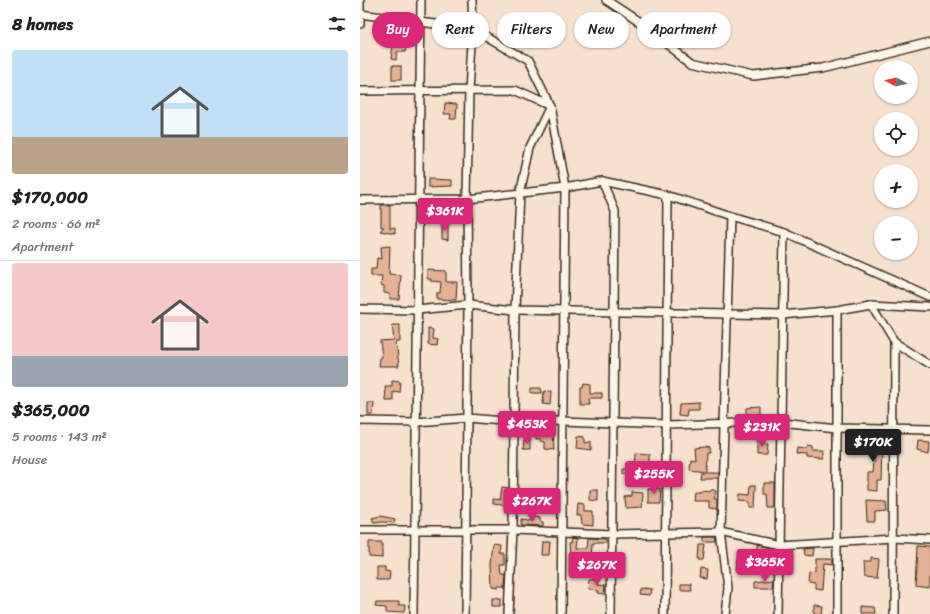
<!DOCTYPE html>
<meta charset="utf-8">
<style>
:root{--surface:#fff;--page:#f6f6f6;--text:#202124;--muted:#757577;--line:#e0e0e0;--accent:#db2777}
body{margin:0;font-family:Sriracha,sans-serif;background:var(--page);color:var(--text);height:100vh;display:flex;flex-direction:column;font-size:15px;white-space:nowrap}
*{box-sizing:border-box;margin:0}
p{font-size:13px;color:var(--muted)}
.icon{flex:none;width:22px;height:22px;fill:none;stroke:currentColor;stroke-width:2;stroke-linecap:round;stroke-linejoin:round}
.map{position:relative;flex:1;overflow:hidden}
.panel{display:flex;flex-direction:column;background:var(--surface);width:360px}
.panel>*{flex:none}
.top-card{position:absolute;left:12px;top:12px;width:380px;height:36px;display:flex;gap:8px}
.needle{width:26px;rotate:278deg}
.buttons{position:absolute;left:514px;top:60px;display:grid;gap:8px}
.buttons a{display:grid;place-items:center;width:44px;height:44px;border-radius:50%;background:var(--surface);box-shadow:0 1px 3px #0004;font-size:20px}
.price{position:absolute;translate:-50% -34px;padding:0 9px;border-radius:4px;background:var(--accent);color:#fff;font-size:13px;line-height:26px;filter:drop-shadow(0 1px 2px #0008)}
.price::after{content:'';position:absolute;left:50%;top:24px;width:12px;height:9px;margin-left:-6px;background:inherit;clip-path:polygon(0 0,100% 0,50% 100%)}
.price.current{background:#222;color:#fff}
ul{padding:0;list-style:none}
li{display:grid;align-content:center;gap:8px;height:212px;padding:0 12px}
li+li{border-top:1px solid var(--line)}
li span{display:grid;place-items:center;height:124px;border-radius:4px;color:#555}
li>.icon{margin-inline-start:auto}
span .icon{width:72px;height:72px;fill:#fffc;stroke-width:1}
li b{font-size:17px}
h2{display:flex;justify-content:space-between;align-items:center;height:48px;padding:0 12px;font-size:17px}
.chip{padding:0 14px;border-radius:18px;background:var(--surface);box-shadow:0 1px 3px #0004;font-size:14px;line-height:36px}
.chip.current{background:var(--accent);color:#fff}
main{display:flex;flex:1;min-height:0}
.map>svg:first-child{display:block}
.building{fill:#e4b196;stroke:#3b2a1e}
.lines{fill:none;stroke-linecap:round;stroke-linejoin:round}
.minor-casing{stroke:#3b2a1e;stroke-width:10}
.minor{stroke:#fcf5e5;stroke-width:7}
</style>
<main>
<section class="panel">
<h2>8 homes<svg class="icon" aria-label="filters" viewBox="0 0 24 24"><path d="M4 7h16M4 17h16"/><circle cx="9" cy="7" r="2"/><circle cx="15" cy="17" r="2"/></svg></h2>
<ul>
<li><span style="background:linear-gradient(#bfe0f5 70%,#b9a48a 0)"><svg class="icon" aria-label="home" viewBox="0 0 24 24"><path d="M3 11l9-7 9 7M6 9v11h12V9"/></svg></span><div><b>$170,000</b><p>2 rooms · 66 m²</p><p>Apartment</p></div></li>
<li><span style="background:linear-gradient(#f6c9c9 75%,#9aa5b1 0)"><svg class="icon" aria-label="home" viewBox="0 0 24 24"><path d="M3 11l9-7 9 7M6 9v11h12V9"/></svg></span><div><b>$365,000</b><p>5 rooms · 143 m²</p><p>House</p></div></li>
</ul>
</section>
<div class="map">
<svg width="570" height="614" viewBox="0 0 570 614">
<rect width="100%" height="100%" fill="#f5e1cd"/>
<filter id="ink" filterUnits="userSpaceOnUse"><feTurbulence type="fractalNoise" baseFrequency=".025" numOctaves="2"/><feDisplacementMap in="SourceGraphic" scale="8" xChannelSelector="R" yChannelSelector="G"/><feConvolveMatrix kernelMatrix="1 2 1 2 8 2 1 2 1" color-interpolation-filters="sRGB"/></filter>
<g filter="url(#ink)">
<g class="building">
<path d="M20,30h8v10h-9z"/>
<path d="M33,45l13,1 -1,6h-8l-1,8 -5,-1z"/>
<rect x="32" y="66" width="9" height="14"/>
<path d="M85,103l12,1 -1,15h-6l1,-5h-7z"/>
<path d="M68,179l24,1v6l-24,1z"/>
<path d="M21,205h9v24l5,-1v6l-15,-3 4,-4h-3z"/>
<path d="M77,210h9l-1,13 -8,-1z"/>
<path d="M88,223v17l-6,-1v-15z"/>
<path d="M30,246l-1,28 12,1 -2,24h-9v-5l-6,-1v-7l-3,-1 1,-9h-11v-7h5l1,-11 5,1 -1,-12z"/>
<path d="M68,270l18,1v11h11l-1,18 -19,-1v-6h3l1,-11 -10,-1 1,-2h-4z"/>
<path d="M32,325h8v17h-4l3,24h-20l1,-8 2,-1 -2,-16 14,-1z"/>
<path d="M68,328l6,1 -1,9 5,1 -1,6 -9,-1z"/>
<path d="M32,380l8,1 -1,11 -6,-1v10h-7l-1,-15h7z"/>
<path d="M223,383l7,1v9h12v5h-14l1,6h-9v-17h2z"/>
<path d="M172,388h9l1,5h-10z"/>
<path d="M184,391l7,1 -1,13 -7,-1z"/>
<path d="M339,402v7h-10l-1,6 -8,-1 1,-11z"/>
<path d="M8,403h6l-1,12h-5z"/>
<path d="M401,407v8l-14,1v-8z"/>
<path d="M176,430l17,1 1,19 -9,-1v-7l-5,-1 1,-2h-5z"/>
<path d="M390,430h7v7h-8z"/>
<path d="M508,434h5l-1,12 10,1 -1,33h-4v11l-10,-1v-18h6l2,-21 -17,-2v-4h6z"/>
<path d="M218,436l7,1v6l6,-1v8l-14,-2z"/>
<path d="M164,440h6v10h-7z"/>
<path d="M397,440h6v4h5l-1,11h-10z"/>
<path d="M558,440l11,1 -1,11 -11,-3z"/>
<path d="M448,446l5,1v4h11v8l-17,-1v-3l-11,-1 1,-6 10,1z"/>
<path d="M345,447l4,1v5h-3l-1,18 -16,-2 1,-11 5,1 -1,-11z"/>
<path d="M276,453l14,1v16h4v8l-19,-1v-2l-12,-1v-5h12z"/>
<path d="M341,472h17v6h-18z"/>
<path d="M404,483h11v25h-7l-1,-14h-3z"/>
<path d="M391,485h5l-1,23h-5v-6l-11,-1 1,-7 10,1z"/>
<path d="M142,487l6,1v18l-14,-2v-5l6,1z"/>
<path d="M288,489h12l-1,13h-11z"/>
<path d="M350,489l6,2 -2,8h3v10l-8,-1v-7h-16l1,-9h7v-2l9,1z"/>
<path d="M230,490h8v11l-8,-1z"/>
<path d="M272,492l11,1 -1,14 -16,1 -1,-11 7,-1z"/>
<path d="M506,500l20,1 1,9 -12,1v10h-8z"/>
<path d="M218,504l7,1v6h8v14l-11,-1 -1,-9h-4z"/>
<path d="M20,516l15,3 -1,4 -12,-1 -8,1 -2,-5z"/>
<path d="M172,517l8,1v3l3,1v4l-22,-1v-6l11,2z"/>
<path d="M213,537l5,1 -1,10h11l1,-10 17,1v4h-13l-1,17 -21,-2 -1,-16h2z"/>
<path d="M344,537h12l1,5h-13z"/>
<path d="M182,541h8l-1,14h-8z"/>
<path d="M9,542h13v16l-13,-1z"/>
<path d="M134,545l8,1 -1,8h4v11h-4l1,10h4l-1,13h-6v2l-6,-1 -1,-24z"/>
<path d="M340,545h6l-2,15h-5z"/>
<path d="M397,545l17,4v9l-17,-1z"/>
<path d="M558,546l12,1v40l-14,-2z"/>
<path d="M453,548l-1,8 -8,-1 -1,-6z"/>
<path d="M511,558l8,1 -2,19 -13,-1 -1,-15h8z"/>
<path d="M378,559h5l-1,12 -5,-1z"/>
<path d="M455,559h17v6l-9,-1 -2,27 -7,-1v-5l-6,-1 1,-10 6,-1z"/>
<path d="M17,567h8v4l5,1 -1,8h-12z"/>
<path d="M341,569l7,1 -1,9 -7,-1z"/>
<path d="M238,578v6l8,1 -1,9 -7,-1 1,-3 -11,-1 1,-10z"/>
<path d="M414,579l-1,8h-18v-6z"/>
<path d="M319,584h10l1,6h-11z"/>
<path d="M281,589l9,1 -1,6 -9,-1z"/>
<rect x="133" y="600" width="9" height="7"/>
<path d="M17,601h22v5h6l-1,7 -17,-1v-6l-11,-1z"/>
<path d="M454,605l8,1 -1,8h-7z"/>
<path d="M502,607l13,1 1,6h-14z"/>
</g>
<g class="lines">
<g class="minor-casing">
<g id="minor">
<path d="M246,0l35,23 51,39 61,14 70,-8 107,-27"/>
<path d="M0,14l113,15 55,32 22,45 -20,42 -10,45 -5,117 -2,220 -4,84"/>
<path d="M0,24v-24"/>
<path d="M0,91l155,-1 35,16 15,82 -4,426"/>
<path d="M242,181l13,30 -4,403"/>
<path d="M0,200l107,-1 98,-11 37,-7 66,14 62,21 54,16 146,65"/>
<path d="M511,304l23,38 -1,272"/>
<path d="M0,309l57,1 51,-5 47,5 267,5 55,-5 34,-6 59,3"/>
<path d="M534,342l36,23"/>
<path d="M0,421l56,1 51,-4 47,4 49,-1 103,4 115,-3 56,6 93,2"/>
<path d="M0,530h153l99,4 109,-2 58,13 115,-7 36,2"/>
<path d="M54,614l7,-614"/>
<path d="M105,614l3,-309 -1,-106 2,-109 4,-61 -1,-29"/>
<path d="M305,614l3,-419"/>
<path d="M365,614l3,-26 -7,-56 9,-316"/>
<path d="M418,614l6,-382"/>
<path d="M477,614v-304"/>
</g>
</g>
<use href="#minor" class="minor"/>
</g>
</g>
</svg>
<div class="buttons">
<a><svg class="needle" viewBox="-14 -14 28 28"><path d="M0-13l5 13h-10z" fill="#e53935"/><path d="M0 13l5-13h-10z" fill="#757577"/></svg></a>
<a><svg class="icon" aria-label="locate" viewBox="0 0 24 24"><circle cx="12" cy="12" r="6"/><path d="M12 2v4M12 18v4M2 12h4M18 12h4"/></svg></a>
<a>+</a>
<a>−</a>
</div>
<b class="price" style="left:85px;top:232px">$361K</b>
<b class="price" style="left:167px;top:445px">$453K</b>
<b class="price" style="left:402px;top:448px">$231K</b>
<b class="price current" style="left:513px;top:463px">$170K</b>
<b class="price" style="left:294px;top:495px">$255K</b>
<b class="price" style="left:172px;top:522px">$267K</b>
<b class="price" style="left:405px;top:583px">$365K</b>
<b class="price" style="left:237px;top:586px">$267K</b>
<div class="top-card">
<a class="chip current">Buy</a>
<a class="chip">Rent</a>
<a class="chip">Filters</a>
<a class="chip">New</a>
<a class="chip">Apartment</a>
</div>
</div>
</main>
